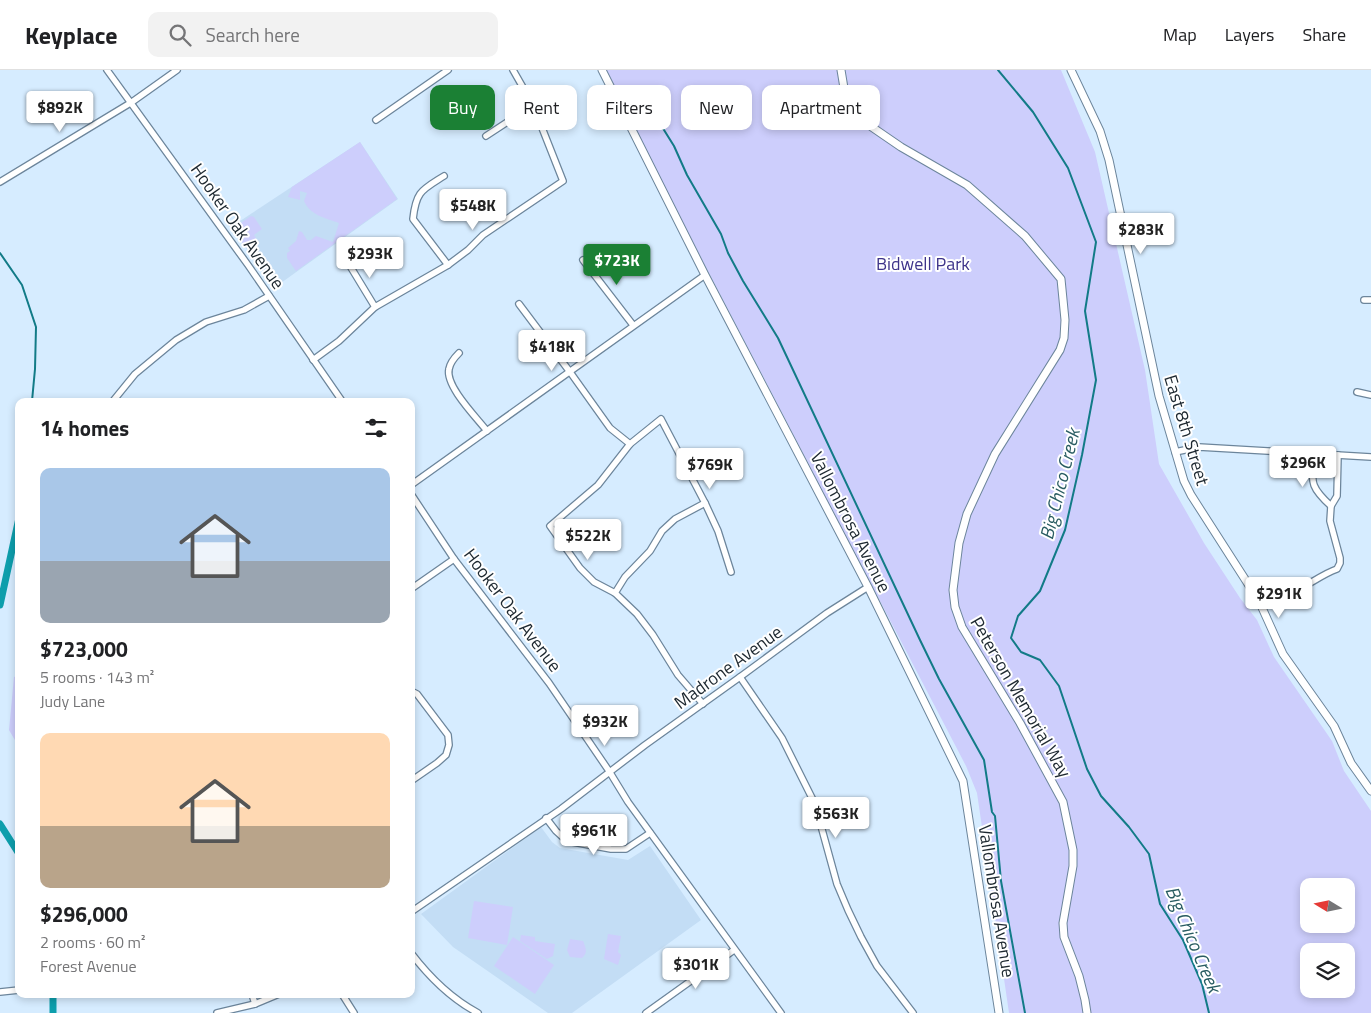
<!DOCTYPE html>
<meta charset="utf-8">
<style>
:root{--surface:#fff;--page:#f2f2f2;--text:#202124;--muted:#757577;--line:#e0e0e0;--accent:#1b8034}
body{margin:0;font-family:"Titillium Web",sans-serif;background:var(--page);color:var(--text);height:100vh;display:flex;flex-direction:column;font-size:19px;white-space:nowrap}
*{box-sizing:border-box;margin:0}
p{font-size:16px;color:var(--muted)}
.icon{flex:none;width:28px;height:28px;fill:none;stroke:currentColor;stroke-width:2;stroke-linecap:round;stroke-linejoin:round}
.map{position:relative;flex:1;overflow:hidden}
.panel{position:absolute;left:15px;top:328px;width:400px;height:600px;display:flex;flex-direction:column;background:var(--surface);border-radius:10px;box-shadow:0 2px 8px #0003}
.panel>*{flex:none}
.banner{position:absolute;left:430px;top:15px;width:475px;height:45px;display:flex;gap:10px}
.needle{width:32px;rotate:280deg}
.fabs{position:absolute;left:1300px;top:808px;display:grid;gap:10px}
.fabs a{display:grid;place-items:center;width:55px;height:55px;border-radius:10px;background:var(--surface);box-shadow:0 2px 8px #0003;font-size:25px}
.price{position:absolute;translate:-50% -42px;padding:0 11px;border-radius:5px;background:#fff;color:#222;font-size:16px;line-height:32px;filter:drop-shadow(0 1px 2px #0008)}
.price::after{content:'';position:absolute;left:50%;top:30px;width:15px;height:11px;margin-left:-8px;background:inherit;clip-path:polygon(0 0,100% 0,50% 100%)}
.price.on{background:var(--accent);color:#fff}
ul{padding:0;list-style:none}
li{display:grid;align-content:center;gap:10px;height:265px;padding:0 25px}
li span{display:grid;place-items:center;height:155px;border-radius:10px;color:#555}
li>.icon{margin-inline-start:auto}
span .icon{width:90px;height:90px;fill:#fffc;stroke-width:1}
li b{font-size:21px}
h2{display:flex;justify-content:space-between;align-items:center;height:60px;padding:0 25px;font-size:21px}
.tag{padding:0 18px;border-radius:10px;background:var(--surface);box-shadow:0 2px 8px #0003;font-size:18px;line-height:45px}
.tag.on{background:var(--accent);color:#fff}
header{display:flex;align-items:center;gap:30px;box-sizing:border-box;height:70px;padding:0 25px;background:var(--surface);border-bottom:1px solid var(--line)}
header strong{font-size:24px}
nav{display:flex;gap:28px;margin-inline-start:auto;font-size:18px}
.search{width:350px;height:45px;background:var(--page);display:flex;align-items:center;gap:12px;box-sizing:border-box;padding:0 18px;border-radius:10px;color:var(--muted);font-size:19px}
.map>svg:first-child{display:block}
.built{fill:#c3ddf5}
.green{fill:#cdcefc;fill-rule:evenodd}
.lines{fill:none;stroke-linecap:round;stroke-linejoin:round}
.stream{stroke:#127b87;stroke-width:2}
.canal{stroke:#0d9eac;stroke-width:7}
.minor-casing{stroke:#6c859b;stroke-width:8}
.tertiary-casing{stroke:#6c859b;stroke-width:9}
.minor{stroke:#fff;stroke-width:5.5}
.tertiary{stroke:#fff;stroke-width:7}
.labels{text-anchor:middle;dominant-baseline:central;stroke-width:4;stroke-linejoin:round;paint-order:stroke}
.street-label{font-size:18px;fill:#1d2830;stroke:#fff}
.park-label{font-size:18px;fill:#3e348a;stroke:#fff}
.water-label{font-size:19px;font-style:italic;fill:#295c62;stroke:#fff}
</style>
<header>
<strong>Keyplace</strong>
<div class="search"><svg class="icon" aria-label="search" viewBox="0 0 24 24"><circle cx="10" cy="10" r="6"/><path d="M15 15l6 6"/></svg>Search here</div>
<nav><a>Map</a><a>Layers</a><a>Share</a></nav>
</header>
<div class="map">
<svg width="1371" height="943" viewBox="0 0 1371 943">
<rect width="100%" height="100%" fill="#d6ecff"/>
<g class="built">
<path d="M360,72l38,57 -124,89 -43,-61z"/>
<path d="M541,757l11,15 8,6 68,12 22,-14 51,74 -129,93h-24l-95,-66 -32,-33z"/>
</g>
<g class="green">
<path d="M603,0h458l34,82 50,218 14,94 45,79 36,55 17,22 17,37 58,84 12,30 27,40v202h-362l-32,-220 -11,-27zM1309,816h37v38h-37zM1309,881h37v38h-37z"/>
<path d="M360,72l37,57 -101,72 -9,-13v-5l3,-2 -2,-3 8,-7 3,-10 3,1 5,8h4l5,-4 17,6 6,-19c-14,-5 -29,-8 -35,-22l3,-8 -7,-2v9l-12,-3 4,-10z"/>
<path d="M251,146l3,1 8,12 -8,6 2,3 -5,3v4l-5,3 -12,-17 1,-4z"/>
<path d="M19,605v72l-10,-17 5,-53z"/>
<path d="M474,831l39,6 -6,38 -39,-7z"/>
<path d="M608,864l13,2 -3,16 3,3 -3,10 -14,-6z"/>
<path d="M521,865l14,2v4l20,3 -2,12 -6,3 -27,-18z"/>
<path d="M513,867l41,28 -19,29 -41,-28z"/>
<path d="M570,869l13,2c3,7 5,12 -1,17l-12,-1 -3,-7z"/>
</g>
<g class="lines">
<g class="stream">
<path d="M998,0l35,42 35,56 28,74 -11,69 11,69 -14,75 -17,75 -25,61 -22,25 -7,22 10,14 19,8 19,26 28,83 14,27 28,31 20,27 11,50 23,36 19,44 7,29"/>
<path d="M649,36l25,40 13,29 34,59 7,19 15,28 35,57 142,302 19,39 45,81 8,52 3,4 6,65 24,132"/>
<path d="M0,183l22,32 14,42 -1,42 -3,32"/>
</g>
<g class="canal">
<path d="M0,535l19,-87"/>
<path d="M0,754l19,30"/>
<path d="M53,924v19"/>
</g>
<g class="minor-casing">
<g id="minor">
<path d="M107,0l141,195 94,136"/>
<path d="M376,50l72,-50"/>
<path d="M486,66l47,-31"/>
<path d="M444,106c-22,14 -28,15 -31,43l35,46"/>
<path d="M0,112l132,-80 45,-32"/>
<path d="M583,190l50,65"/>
<path d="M347,191l28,46"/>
<path d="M1364,230h7"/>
<path d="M519,234l51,68 40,56 20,16"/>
<path d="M459,283c-4,4 -9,10 -10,16 -4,17 28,49 38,62"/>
<path d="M313,290l26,-19 36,-34 73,-42 20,-15 15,-15 80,-54 -30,-76 -20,-35"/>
<path d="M1357,322l14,3"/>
<path d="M113,331l22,-27 41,-34 30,-18 38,-12 25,-14"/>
<path d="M1175,382l24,-5 172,10"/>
<path d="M1313,384c-1,28 -4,32 18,52"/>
<path d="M411,415l294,-210"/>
<path d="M411,424l43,65 95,124 60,88 19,31 153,211"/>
<path d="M411,519l43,-30"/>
<path d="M615,523l10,-16 25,-26 12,-20 13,-12 30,-16"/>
<path d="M1259,531c10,-4 21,-4 31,-8 17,-6 30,-18 47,-24l3,-6v-5l-10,-37 1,-15 6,-10 1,-41"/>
<path d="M740,607l42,61 33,66 22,80 11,26 13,27 16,29 36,47"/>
<path d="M411,621l6,3 31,41 1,10 -3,10 -9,8 -26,18"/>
<path d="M703,634l-25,-29 -25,-40 -16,-21 -22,-21 -21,-11 -14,-14 -30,-42 48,-41 32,-41 31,-25 44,84 13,28 13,41"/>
<path d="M546,748l10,13 11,10 44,8h15l24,-16"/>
<path d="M411,842l150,-103 84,-64 95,-68 87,-64 41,-26"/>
<path d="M411,883c19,25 39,45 67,60"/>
<path d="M0,922l19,-2"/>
<path d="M252,924l3,10"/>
<path d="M342,924l12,19"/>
<path d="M217,943l38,-9 24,-10"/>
<path d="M646,943l88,-63"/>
</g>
</g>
<g class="tertiary-casing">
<g id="tertiary">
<path d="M602,0l103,205 163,312 95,194 36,232"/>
<path d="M841,0l4,24 7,14 14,15 35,24 66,38 58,51 36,43 4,41 -1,18 -4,12 -65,104 -28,60 -8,29 -6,47 2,17 7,20 58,96 43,79 10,48v16l-10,57 1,14 15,39 6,24 2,13"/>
<path d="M1071,0l29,61 9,29 50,236 25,85 7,14 68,106 24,53 51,72 17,37 20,28"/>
</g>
</g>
<use href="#minor" class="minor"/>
<use href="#tertiary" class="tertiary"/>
</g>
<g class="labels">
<g class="street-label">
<text transform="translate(238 156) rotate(55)">Hooker Oak Avenue</text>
<text transform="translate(1187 360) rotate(73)">East 8th Street</text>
<text transform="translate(851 452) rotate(63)">Vallombrosa Avenue</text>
<text transform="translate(513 540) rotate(53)">Hooker Oak Avenue</text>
<text transform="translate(728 597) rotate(-36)">Madrone Avenue</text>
<text transform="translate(1021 627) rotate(60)">Peterson Memorial Way</text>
<text transform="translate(997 831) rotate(81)">Vallombrosa Avenue</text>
</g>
<g class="park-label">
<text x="923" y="193">Bidwell Park</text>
</g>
<g class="water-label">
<text transform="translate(1059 414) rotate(-76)">Big Chico Creek</text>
<text transform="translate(1194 869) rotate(67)">Big Chico Creek</text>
</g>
</g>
</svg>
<div class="fabs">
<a><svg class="needle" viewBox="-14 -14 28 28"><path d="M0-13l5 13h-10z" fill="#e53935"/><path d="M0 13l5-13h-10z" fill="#757577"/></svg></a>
<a><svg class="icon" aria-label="layers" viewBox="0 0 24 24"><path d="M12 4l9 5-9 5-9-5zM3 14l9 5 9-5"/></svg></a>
</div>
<b class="price" style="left:60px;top:63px">$892K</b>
<b class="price" style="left:473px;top:161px">$548K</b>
<b class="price" style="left:1141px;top:185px">$283K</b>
<b class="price" style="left:370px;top:209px">$293K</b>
<b class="price on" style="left:617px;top:216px">$723K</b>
<b class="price" style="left:552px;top:302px">$418K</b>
<b class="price" style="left:1303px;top:418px">$296K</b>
<b class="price" style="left:710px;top:420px">$769K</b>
<b class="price" style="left:588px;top:491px">$522K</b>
<b class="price" style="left:1279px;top:549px">$291K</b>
<b class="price" style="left:605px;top:677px">$932K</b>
<b class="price" style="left:836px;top:769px">$563K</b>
<b class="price" style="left:594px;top:786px">$961K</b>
<b class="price" style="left:696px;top:920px">$301K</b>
<div class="banner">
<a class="tag on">Buy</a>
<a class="tag">Rent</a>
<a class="tag">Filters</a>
<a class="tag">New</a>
<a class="tag">Apartment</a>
</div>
<section class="panel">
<h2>14 homes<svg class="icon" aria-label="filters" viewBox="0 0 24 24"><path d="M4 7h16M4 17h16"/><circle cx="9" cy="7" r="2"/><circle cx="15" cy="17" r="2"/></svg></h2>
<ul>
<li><span style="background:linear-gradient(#a9c7e8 60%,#9aa5b1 0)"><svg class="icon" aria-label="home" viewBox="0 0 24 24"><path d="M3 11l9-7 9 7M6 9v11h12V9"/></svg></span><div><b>$723,000</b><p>5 rooms · 143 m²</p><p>Judy Lane</p></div></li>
<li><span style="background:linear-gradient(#ffd9b3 60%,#b9a48a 0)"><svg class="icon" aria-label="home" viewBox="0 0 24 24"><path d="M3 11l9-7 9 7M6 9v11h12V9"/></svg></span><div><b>$296,000</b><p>2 rooms · 60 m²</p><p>Forest Avenue</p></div></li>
</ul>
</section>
</div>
